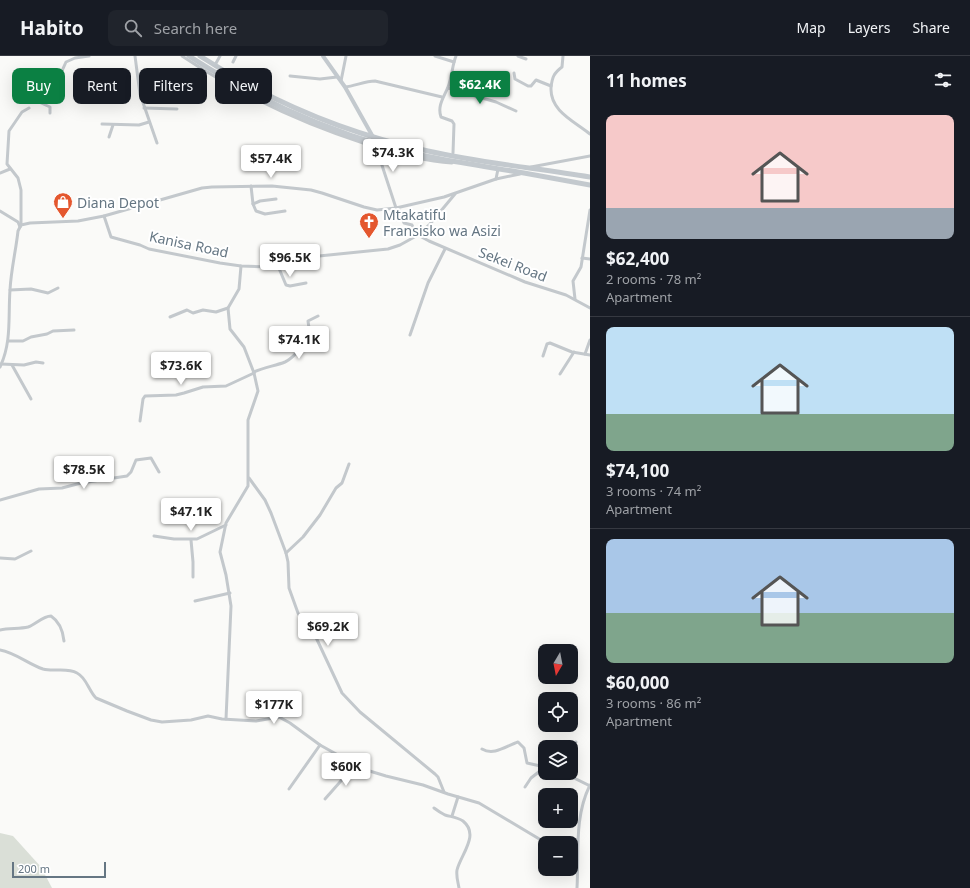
<!DOCTYPE html>
<meta charset="utf-8">
<style>
:root{--surface:#171b24;--page:#20242c;--text:#f1f3f6;--muted:#9ea1a6;--line:#363941;--accent:#0b8043}
body{margin:0;font-family:"Noto Sans",sans-serif;background:var(--page);color:var(--text);height:100vh;display:flex;flex-direction:column;font-size:15px;white-space:nowrap}
*{box-sizing:border-box;margin:0}
p{font-size:13px;color:var(--muted)}
.icon{flex:none;width:22px;height:22px;fill:none;stroke:currentColor;stroke-width:2;stroke-linecap:round;stroke-linejoin:round}
.map{position:relative;flex:1;overflow:hidden}
.details{display:flex;flex-direction:column;background:var(--surface);width:380px}
.details>*{flex:none}
.guide{position:absolute;left:12px;top:12px;width:380px;height:36px;display:flex;gap:8px}
.needle{width:26px;rotate:190deg}
.controls{position:absolute;left:538px;top:588px;display:grid;gap:8px}
.controls a{display:grid;place-items:center;width:40px;height:40px;border-radius:8px;background:var(--surface);box-shadow:0 4px 16px #0002;font-size:20px}
.scale{position:absolute;left:12px;bottom:10px;width:94px;box-sizing:border-box;padding-left:4px;border:2px solid #657683;border-top:0;font-size:11px;line-height:14px;white-space:nowrap;color:#657683;-webkit-text-stroke:3px #fff;paint-order:stroke}
.price{position:absolute;translate:-50% -34px;padding:0 9px;border-radius:4px;background:#fff;color:#222;font-size:13px;line-height:26px;filter:drop-shadow(0 1px 2px #0008)}
.price::after{content:'';position:absolute;left:50%;top:24px;width:12px;height:9px;margin-left:-6px;background:inherit;clip-path:polygon(0 0,100% 0,50% 100%)}
.price.selected{background:var(--accent);color:#fff}
ul{padding:0;list-style:none}
li{display:grid;align-content:center;gap:8px;height:212px;padding:0 16px}
li+li{border-top:1px solid var(--line)}
li span{display:grid;place-items:center;height:124px;border-radius:8px;color:#555}
li>.icon{margin-inline-start:auto}
span .icon{width:72px;height:72px;fill:#fffc;stroke-width:1}
li b{font-size:17px}
h2{display:flex;justify-content:space-between;align-items:center;height:48px;padding:0 16px;font-size:17px}
.chip{padding:0 14px;border-radius:8px;background:var(--surface);box-shadow:0 4px 16px #0002;font-size:14px;line-height:36px}
.chip.selected{background:var(--accent);color:#fff}
header{display:flex;align-items:center;gap:24px;box-sizing:border-box;height:56px;padding:0 20px;background:var(--surface);border-bottom:1px solid var(--line)}
header strong{font-size:19px}
nav{display:flex;gap:22px;margin-inline-start:auto;font-size:14px}
.search{width:280px;height:36px;background:var(--page);display:flex;align-items:center;gap:10px;box-sizing:border-box;padding:0 14px;border-radius:8px;color:var(--muted);font-size:15px}
main{display:flex;flex:1;min-height:0}
.map>svg:first-child{display:block}
.green{fill:#dadfd7}
.lines{fill:none;stroke-linecap:round;stroke-linejoin:round}
.street{stroke:#c3c8cc;stroke-width:3}
.secondary{stroke:#c3c9ce;stroke-width:4}
.highway{stroke:#c3c9ce;stroke-width:5}
.labels{text-anchor:middle;dominant-baseline:central;stroke-width:4;stroke-linejoin:round;paint-order:stroke}
.poi-label{font-size:14px;fill:#657683;stroke:#fff;text-anchor:start}
.street-label{font-size:14px;fill:#657683;stroke:#fff}
</style>
<header>
<strong>Habito</strong>
<div class="search"><svg class="icon" aria-label="search" viewBox="0 0 24 24"><circle cx="10" cy="10" r="6"/><path d="M15 15l6 6"/></svg>Search here</div>
<nav><a>Map</a><a>Layers</a><a>Share</a></nav>
</header>
<main>
<div class="map">
<svg width="590" height="832" viewBox="0 0 590 832">
<rect width="100%" height="100%" fill="#fafaf8"/>
<path class="green" d="M0,777l13,3 28,31 11,21h-52z"/>
<g class="lines">
<g class="street">
<path d="M135,0l5,38 17,49"/>
<path d="M182,0c57,38 119,67 184,88 28,9 57,17 86,19"/>
<path d="M435,0l19,6"/>
<path d="M518,0l8,3"/>
<path d="M563,0l-1,11c-8,6 -10,10 -11,21 -1,23 23,33 39,46"/>
<path d="M233,6l3,-6"/>
<path d="M215,9l5,-9"/>
<path d="M514,17l1,6 13,7h3l5,-6 15,6"/>
<path d="M290,20l30,3 17,-2"/>
<path d="M341,25l5,-25"/>
<path d="M345,31c10,-1 20,-6 30,-6l67,16"/>
<path d="M448,32l48,14 20,9"/>
<path d="M144,52l33,1"/>
<path d="M50,57v-6l-11,-5 -5,-5 1,-3 26,-21 5,-11 9,-4 14,-2"/>
<path d="M102,68l37,1 10,-3"/>
<path d="M109,81l4,-12"/>
<path d="M376,91l20,61"/>
<path d="M453,97l1,-29 -2,-3 -11,-4c-4,-11 3,-20 7,-30 4,-10 4,-21 8,-31"/>
<path d="M531,111l59,-11"/>
<path d="M0,117l10,-4"/>
<path d="M496,123l2,-10"/>
<path d="M251,130l2,18 3,7 9,3 20,-3"/>
<path d="M253,148l7,-3 16,-2"/>
<path d="M398,152l6,15 8,2 4,9 13,7 96,41 41,13 24,13"/>
<path d="M0,155l18,11 2,5"/>
<path d="M104,160l7,21 29,8 9,4 71,14 21,3 27,1 51,-11 69,-7 12,-4 18,-10 12,-11 25,-30"/>
<path d="M21,169l9,-2 48,-2 26,-5 98,-28 10,-1 60,-1 39,4 11,3 42,14 13,3 19,-2 48,-11 52,-18 24,-5"/>
<path d="M582,202l8,1"/>
<path d="M278,210l8,19 4,1 16,-3"/>
<path d="M10,234l21,-1 17,4 10,-5"/>
<path d="M575,243l-2,-18 8,-14 9,-57"/>
<path d="M170,261l17,-7 6,3 10,-3 13,2 12,-4"/>
<path d="M410,279l18,-52 17,-34"/>
<path d="M8,285h15l8,-4 16,-3 6,-3 21,-1"/>
<path d="M585,298l5,-14"/>
<path d="M543,300l4,-12 3,-1 22,9 18,3"/>
<path d="M1,308l23,1 12,-3 7,1"/>
<path d="M12,309l19,34"/>
<path d="M0,311c12,-25 8,-51 10,-77 1,-20 6,-40 8,-59l3,-6v-35l-3,-12 -11,-14 2,-33 13,-19 7,-4"/>
<path d="M254,316c10,-5 21,-6 31,-10 7,-3 19,-17 24,-23l1,-4 -2,-14 10,-5"/>
<path d="M560,318l14,-22"/>
<path d="M140,365l3,-22 2,-3 31,-1 8,-2 19,-6 23,-1 28,-13"/>
<path d="M249,422l16,22 6,13 15,40 2,9 1,26 9,25 5,9 10,9 29,62 18,19 75,62 3,3 6,15"/>
<path d="M0,444l39,-11 23,-1 19,-5 46,-7 4,-4 5,-12 15,-2 8,14"/>
<path d="M154,480l20,3h23l29,-14"/>
<path d="M191,484l2,22v15"/>
<path d="M286,497l17,-16 17,-22 16,-27 6,-5 7,-19"/>
<path d="M0,502l15,1 16,-8"/>
<path d="M195,545l35,-8"/>
<path d="M0,574c9,-2 20,-1 28,-3 8,-3 15,-11 23,-11 9,6 12,15 13,25"/>
<path d="M0,594c16,3 28,14 43,19 11,3 24,-2 34,4 9,4 12,18 19,25l31,13 24,9 11,2 29,-2 17,-4 14,3 34,2 23,-4 11,6 30,22 43,24 23,7 37,9 25,9 31,9 67,40"/>
<path d="M226,663l5,-113 -5,-31 -6,-23 6,-29 22,-37v-66l10,-29 -4,-18 -10,-26 -14,-18 -2,-21 11,-19 2,-23"/>
<path d="M562,691l14,-5"/>
<path d="M482,693c12,7 24,-3 36,-7l6,6 3,15 18,4"/>
<path d="M564,717l26,13"/>
<path d="M525,731l6,-9 14,-11"/>
<path d="M289,733l31,-44"/>
<path d="M325,743l30,-34"/>
<path d="M434,752c4,3 7,5 11,7 7,2 12,2 18,6 17,14 -2,33 -6,49 -1,6 1,12 2,18"/>
<path d="M452,760l6,-19"/>
<path d="M571,804l6,4"/>
<path d="M577,832c2,-35 -3,-71 13,-103"/>
</g>
<path class="secondary" d="M323,0l22,31 28,50"/>
<g class="highway">
<path d="M189,0c60,39 127,70 195,90 46,13 93,19 140,27 22,4 44,8 66,12"/>
<path d="M200,0c69,45 148,78 228,95 53,12 108,17 162,26"/>
</g>
</g>
<defs>
<g id="shop-pin" transform="scale(1)"><path d="M0 17L-7.5 6A9.5 9.5 0 1 1 7.5 6Z" fill="#e4572e" stroke="#fff"/><path d="M-5-2.5h2.3a2.7 3.5 0 0 1 5.4 0H5L5.5 6h-11ZM-1.5-2.5h3a1.5 2.3 0 0 0-3 0Z" fill="#fff"/></g>
<g id="church-pin" transform="scale(1)"><path d="M0 17L-7.5 6A9.5 9.5 0 1 1 7.5 6Z" fill="#e4572e" stroke="#fff"/><path d="M-1.2-6h2.4v3.5h3.3v2.4h-3.3V6h-2.4V-.1h-3.3v-2.4h3.3Z" fill="#fff"/></g>
</defs>
<g fill-rule="evenodd">
<use href="#shop-pin" x="63" y="146"/>
<use href="#church-pin" x="369" y="166"/>
</g>
<g class="labels">
<g class="poi-label">
<text x="77" y="146">Diana Depot</text>
<text x="383" y="158">Mtakatifu<tspan x="383" dy="16">Fransisko wa Asizi</tspan></text>
</g>
<g class="street-label">
<text transform="translate(189 188) rotate(12)">Kanisa Road</text>
<text transform="translate(513 208) rotate(21)">Sekei Road</text>
</g>
</g>
</svg>
<div class="controls">
<a><svg class="needle" viewBox="-14 -14 28 28"><path d="M0-13l5 13h-10z" fill="#e53935"/><path d="M0 13l5-13h-10z" fill="#9ea1a6"/></svg></a>
<a><svg class="icon" aria-label="locate" viewBox="0 0 24 24"><circle cx="12" cy="12" r="6"/><path d="M12 2v4M12 18v4M2 12h4M18 12h4"/></svg></a>
<a><svg class="icon" aria-label="layers" viewBox="0 0 24 24"><path d="M12 4l9 5-9 5-9-5zM3 14l9 5 9-5"/></svg></a>
<a>+</a>
<a>−</a>
</div>
<div class="scale">200 m</div>
<b class="price selected" style="left:480px;top:49px">$62.4K</b>
<b class="price" style="left:393px;top:117px">$74.3K</b>
<b class="price" style="left:271px;top:123px">$57.4K</b>
<b class="price" style="left:290px;top:222px">$96.5K</b>
<b class="price" style="left:299px;top:304px">$74.1K</b>
<b class="price" style="left:181px;top:330px">$73.6K</b>
<b class="price" style="left:84px;top:434px">$78.5K</b>
<b class="price" style="left:191px;top:476px">$47.1K</b>
<b class="price" style="left:328px;top:591px">$69.2K</b>
<b class="price" style="left:274px;top:669px">$177K</b>
<b class="price" style="left:346px;top:731px">$60K</b>
<div class="guide">
<a class="chip selected">Buy</a>
<a class="chip">Rent</a>
<a class="chip">Filters</a>
<a class="chip">New</a>
</div>
</div>
<section class="details">
<h2>11 homes<svg class="icon" aria-label="filters" viewBox="0 0 24 24"><path d="M4 7h16M4 17h16"/><circle cx="9" cy="7" r="2"/><circle cx="15" cy="17" r="2"/></svg></h2>
<ul>
<li><span style="background:linear-gradient(#f6c9c9 75%,#9aa5b1 0)"><svg class="icon" aria-label="home" viewBox="0 0 24 24"><path d="M3 11l9-7 9 7M6 9v11h12V9"/></svg></span><div><b>$62,400</b><p>2 rooms · 78 m²</p><p>Apartment</p></div></li>
<li><span style="background:linear-gradient(#bfe0f5 70%,#7fa58c 0)"><svg class="icon" aria-label="home" viewBox="0 0 24 24"><path d="M3 11l9-7 9 7M6 9v11h12V9"/></svg></span><div><b>$74,100</b><p>3 rooms · 74 m²</p><p>Apartment</p></div></li>
<li><span style="background:linear-gradient(#a9c7e8 60%,#7fa58c 0)"><svg class="icon" aria-label="home" viewBox="0 0 24 24"><path d="M3 11l9-7 9 7M6 9v11h12V9"/></svg></span><div><b>$60,000</b><p>3 rooms · 86 m²</p><p>Apartment</p></div></li>
</ul>
</section>
</main>
